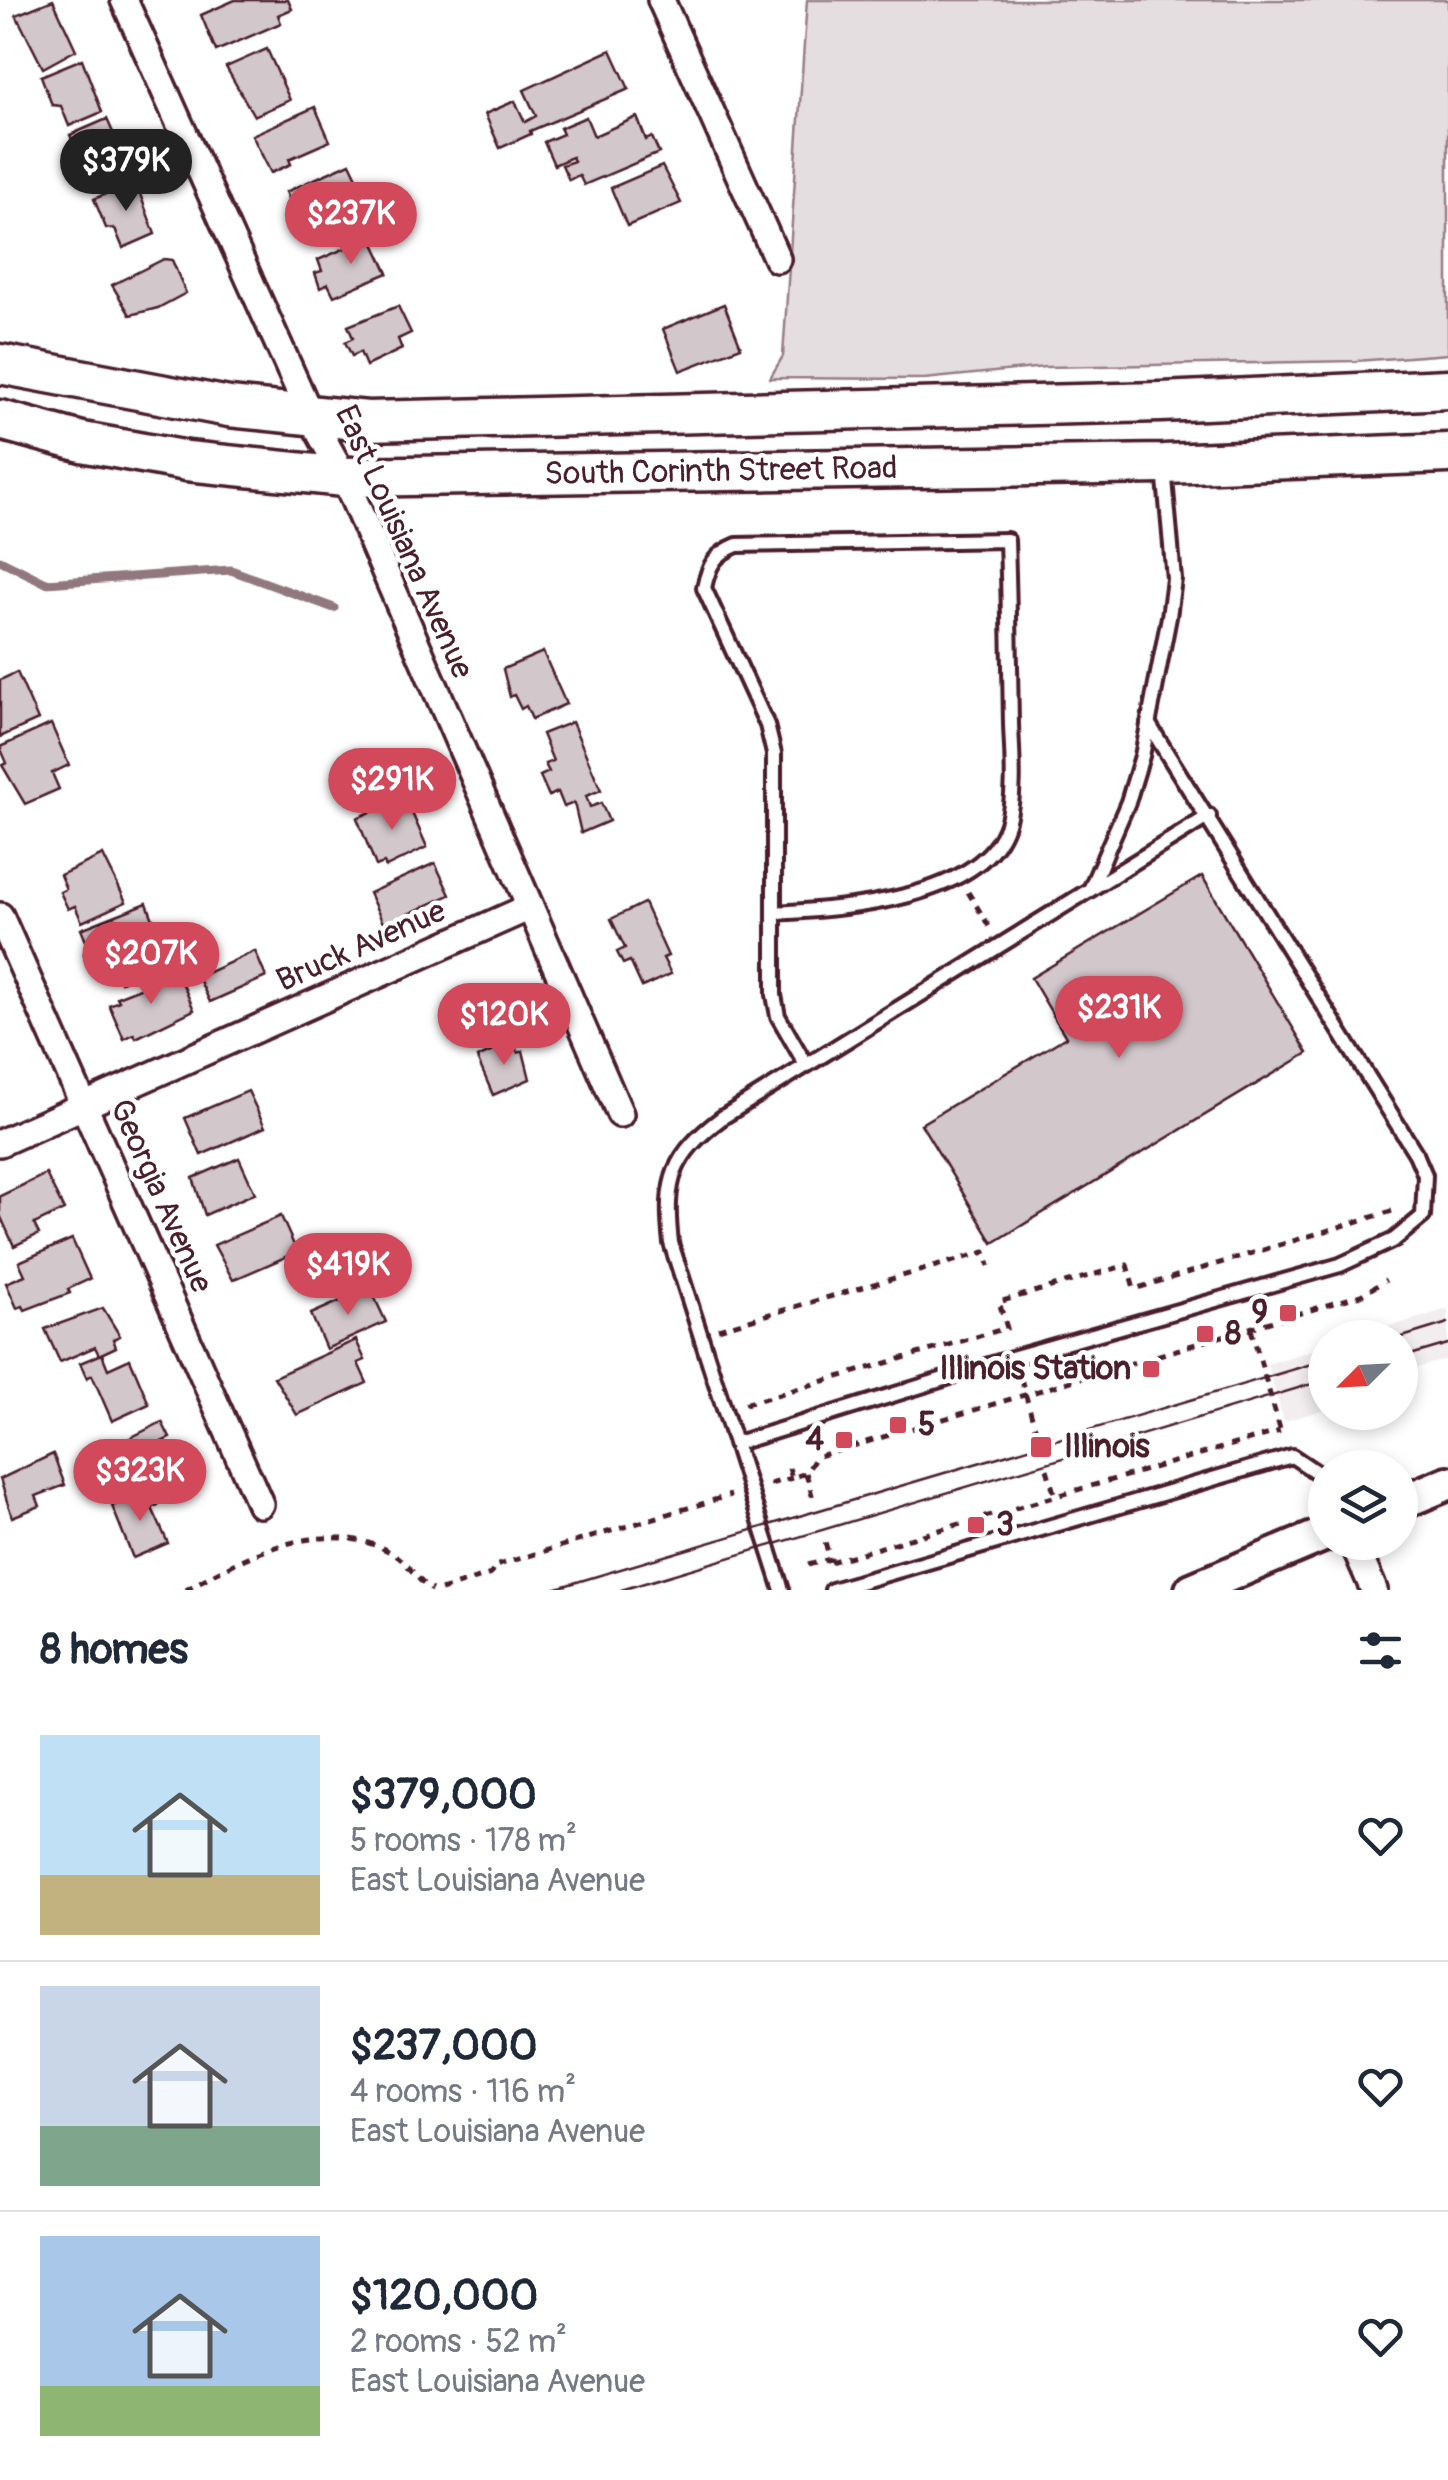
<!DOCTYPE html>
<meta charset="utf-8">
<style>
:root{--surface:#fff;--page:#f2f2f3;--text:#1f2937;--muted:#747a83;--line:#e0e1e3;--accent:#d1495b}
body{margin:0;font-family:Pangolin,sans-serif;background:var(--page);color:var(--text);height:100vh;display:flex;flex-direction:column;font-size:38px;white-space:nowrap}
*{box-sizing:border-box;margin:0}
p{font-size:32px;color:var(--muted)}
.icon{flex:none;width:55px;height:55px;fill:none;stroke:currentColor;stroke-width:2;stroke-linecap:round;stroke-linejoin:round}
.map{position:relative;height:1590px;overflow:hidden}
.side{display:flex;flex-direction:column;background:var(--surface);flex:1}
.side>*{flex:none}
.needle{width:65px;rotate:246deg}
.controls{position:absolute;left:1308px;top:1320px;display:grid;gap:20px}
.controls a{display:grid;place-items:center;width:110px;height:110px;border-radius:50%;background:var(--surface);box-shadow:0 5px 15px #0003;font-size:50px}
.price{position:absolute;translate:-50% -85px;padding:0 22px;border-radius:35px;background:var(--accent);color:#fff;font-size:32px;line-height:65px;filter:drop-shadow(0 2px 5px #0008)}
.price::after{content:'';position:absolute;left:50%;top:60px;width:30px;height:22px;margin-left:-15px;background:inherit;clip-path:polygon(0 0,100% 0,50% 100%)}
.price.selected{background:#222;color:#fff}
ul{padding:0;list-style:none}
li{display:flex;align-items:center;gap:30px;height:250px;padding:0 40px}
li+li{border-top:2px solid var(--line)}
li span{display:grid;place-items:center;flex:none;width:280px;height:200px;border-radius:0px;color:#555}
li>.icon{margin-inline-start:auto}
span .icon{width:120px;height:120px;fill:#fffc;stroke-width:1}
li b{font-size:42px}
h2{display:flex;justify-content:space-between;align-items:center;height:120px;padding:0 40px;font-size:42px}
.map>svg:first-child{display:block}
.built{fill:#f2eeef}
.green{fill:#e5dee0;stroke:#987e86;stroke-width:2.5}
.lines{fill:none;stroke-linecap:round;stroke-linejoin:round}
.stream{stroke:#91787e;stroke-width:9}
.building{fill:#d2c7cb;stroke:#4a1f2b;stroke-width:2.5}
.service-casing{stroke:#4a1f2b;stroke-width:20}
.minor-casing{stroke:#4a1f2b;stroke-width:32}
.tertiary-casing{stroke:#4a1f2b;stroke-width:40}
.secondary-casing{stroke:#4a1f2b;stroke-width:45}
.path{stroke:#4a1f2b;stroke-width:5;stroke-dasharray:8 8;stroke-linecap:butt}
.service{stroke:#fff;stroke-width:12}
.minor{stroke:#fff;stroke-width:25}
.tertiary{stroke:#fff;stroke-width:32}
.secondary{stroke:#fff;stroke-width:38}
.tram{stroke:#4a1f2b;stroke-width:2.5}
.poi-dot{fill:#d1495b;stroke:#fff;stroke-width:4}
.labels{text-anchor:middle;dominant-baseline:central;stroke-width:9;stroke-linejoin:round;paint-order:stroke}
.street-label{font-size:32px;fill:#4a1f2b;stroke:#fff}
.poi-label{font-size:32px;font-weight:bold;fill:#4a1f2b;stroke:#fff;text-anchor:start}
</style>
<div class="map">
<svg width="1448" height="1590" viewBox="0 0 1448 1590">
<rect width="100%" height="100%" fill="#fff"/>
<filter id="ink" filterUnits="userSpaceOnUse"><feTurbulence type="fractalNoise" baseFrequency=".01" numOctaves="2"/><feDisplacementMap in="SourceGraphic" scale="20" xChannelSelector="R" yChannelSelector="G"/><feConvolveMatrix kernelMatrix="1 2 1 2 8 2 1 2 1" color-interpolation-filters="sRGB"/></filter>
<g filter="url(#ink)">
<g class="built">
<path d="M1448,1309v50l-21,6 -27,8v-35l-46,-1z"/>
<path d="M1325,1346v64l-41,11 -17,-57z"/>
</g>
<path class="green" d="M807,0h641v354l-92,7 -311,6 -121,12 -154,-1 13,-22z"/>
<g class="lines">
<path class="stream" d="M0,560l46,23 185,-13 103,38"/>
</g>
<g class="building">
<path d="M53,0l23,50 -33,18 -27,-53z"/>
<path d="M235,0h53l4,9 -14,6 3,8 -65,28 -15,-36z"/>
<path d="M267,49l23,51 -36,16 -28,-49z"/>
<path d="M611,50l18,39 -99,42 1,3 -31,14 -15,-34 30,-13 10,21 11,-6 -12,-26z"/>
<path d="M82,59l20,53 -33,14 -8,-20 -9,-1 -11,-29z"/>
<path d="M315,107l15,34 -41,18 2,5 -20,9 -19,-38z"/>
<path d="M586,117l8,19 43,-19 9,23 6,-3 7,16 -75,32 -5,-10 -10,5 -7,-15 12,-4 -2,-4 -18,8 -10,-23 19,-8 -3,-6z"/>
<path d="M107,119l24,54 -37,16 -24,-54z"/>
<path d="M350,163l22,46 -34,15 -6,-13 -27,13 -3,-6 -4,1 -12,-27z"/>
<path d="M662,166l19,37 -54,23 -16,-38z"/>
<path d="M135,181l20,53 -32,14 -8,-19 -9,-1 -12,-29z"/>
<path d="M371,237l17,36 -54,23 -6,-12 -8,4 -5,-15 7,-2 -4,-11z"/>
<path d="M164,259l8,1 14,33 -28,15 -28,7 -18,-30z"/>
<path d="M724,304l17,43 -61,24 -17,-42z"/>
<path d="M398,306l13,27 -13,6 4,10 -36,17 -6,-14 -8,4 -7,-14 8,-4 -5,-12z"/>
<path d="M543,652l23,52 -34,15 -6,-13 -5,3 -7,-14 -4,2 -7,-28z"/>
<path d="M17,672l21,48 -38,17v-57z"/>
<path d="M572,722l29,68 -15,6 4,11 11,-4 8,18 -28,12 -7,-30 -10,4 -6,-15 -9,4 -9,-20 9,-4 -4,-8 8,-3 -11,-27z"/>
<path d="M51,724l18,41 -17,8 7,16 -34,15 -23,-39 5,-2 -7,-16z"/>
<path d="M405,797l22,50 -41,20 -2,-4 -8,3 -19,-48z"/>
<path d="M103,855l23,47 -44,20 -7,-16 -7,3 -8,-17 6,-3 -6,-14z"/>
<path d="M435,863l15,32 -66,30 -15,-32z"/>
<path d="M1202,876l106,177 -315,190 -72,-119 145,-87 -35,-59z"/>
<path d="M147,903l14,39 -13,5 8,19 -35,16 -9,-20 -21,9 -7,-17 6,-3 -9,-22z"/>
<path d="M644,903l24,53 -5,2 8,16 -29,13 -12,-26 -7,3 -6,-12 8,-4 -14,-29z"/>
<path d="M255,951l11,26 -56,25 -12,-25z"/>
<path d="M178,973l16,37 -58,28 -2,-4 -10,5 -15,-34 10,-4 -2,-4z"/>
<path d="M513,1042l5,11 5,-2 7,28 -37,16 -16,-37z"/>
<path d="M248,1091l17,36 -64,28 -16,-37z"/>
<path d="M239,1158l16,35 -50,22 -12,-37z"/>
<path d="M46,1174l18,36 -30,14 5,10 -25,12 -14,-31v-19z"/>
<path d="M281,1216l16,36 -64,28 -19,-35z"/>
<path d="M72,1239l18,40 -22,10 2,4 -45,17 -2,-4 -6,2 -11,-25 19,-8 -6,-13z"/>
<path d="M370,1288l16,34 -60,27 -15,-35z"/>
<path d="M103,1308l17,28 -7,3 3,8 -17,8 -4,-8 -35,15 -15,-33z"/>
<path d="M356,1340l9,20 -7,3 9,20 -70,32 -23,-38z"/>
<path d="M102,1354l6,15 22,-10 19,45 -37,17 -20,-46 -5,3 -7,-15z"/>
<path d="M162,1422l8,16 -13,6 10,22 -63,30 -14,-38z"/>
<path d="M53,1454l12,31 -29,11 4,10 -28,11 -12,-38z"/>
<path d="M151,1490l7,15 -6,3 16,35 -35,15 -21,-52z"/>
</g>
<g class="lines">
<g class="service-casing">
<g id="service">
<path d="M1090,890l38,-88 14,-46 27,-139 5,-38 -10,-111"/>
<path d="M774,913c65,-4 208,-12 233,-89 9,-31 5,-68 4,-100 -1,-61 -2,-123 -4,-184l-270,5c-22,9 -28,19 -33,43l63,137 7,29v241l4,21 28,49"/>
<path d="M737,1443l278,-86 325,-92 54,-25 29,-24 2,-41 -9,-21 -268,-431"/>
<path d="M782,1590l-111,-347c-7,-63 1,-88 52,-126l486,-301"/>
<path d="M832,1590l460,-134 33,22"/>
</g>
</g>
<g class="minor-casing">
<g id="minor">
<path d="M124,0l188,419 32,58 276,637"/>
<path d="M661,0l116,259"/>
<path d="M0,916l260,588"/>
<path d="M0,1143l530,-236"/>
<path d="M1353,1542l21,48"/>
</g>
</g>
<g class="tertiary-casing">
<g id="tertiary">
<path d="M1400,1503l48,-20"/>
<path d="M1192,1590l133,-56"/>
</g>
</g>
<g class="secondary-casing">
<g id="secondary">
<path d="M0,364l229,43 138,14 794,-19 287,-13"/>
<path d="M0,420l82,22 105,19 157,16 820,-13 284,-11"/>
</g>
</g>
<g class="path">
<path d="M968,892l22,36"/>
<path d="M718,1329l267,-77 4,14"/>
<path d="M1251,1329l29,100"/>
<path d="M1021,1379l17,59"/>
<path d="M745,1404l262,-76 -8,-26 128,-37 7,24 258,-78"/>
<path d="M789,1468l3,10 14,-5 10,-16 545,-162 25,-15"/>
<path d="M1047,1469l8,27"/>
<path d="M806,1473l7,26"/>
<path d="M770,1484l22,-6"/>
<path d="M830,1562l450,-131"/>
<path d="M808,1565l22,-6 -5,-17"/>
<path d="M186,1590c58,-35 139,-75 206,-37 17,9 24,28 40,37"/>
<path d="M441,1590l50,-16 4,-8 236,-71"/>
</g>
<use href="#service" class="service"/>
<use href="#minor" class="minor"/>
<use href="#tertiary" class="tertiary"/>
<use href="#secondary" class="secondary"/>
<g class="tram">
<path d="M1399,1338l49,-15"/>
<path d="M1400,1358l48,-14"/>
<path d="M550,1590l775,-230"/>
<path d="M621,1590l704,-210"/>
</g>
</g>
</g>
<g class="poi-dot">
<rect x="1278" y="1303" width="20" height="20" rx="5"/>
<rect x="1195" y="1324" width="20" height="20" rx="5"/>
<rect x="1141" y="1359" width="20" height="20" rx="5"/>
<rect x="888" y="1415" width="20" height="20" rx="5"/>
<rect x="834" y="1430" width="20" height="20" rx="5"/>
<rect x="1029" y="1435" width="24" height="24" rx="5"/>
<rect x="966" y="1515" width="20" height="20" rx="5"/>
</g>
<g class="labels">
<g class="street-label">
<text transform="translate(721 471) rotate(-1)">South Corinth Street Road</text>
<text transform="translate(404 542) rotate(66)">East Louisiana Avenue</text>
<text transform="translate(361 946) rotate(-24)">Bruck Avenue</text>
<text transform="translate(161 1196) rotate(66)">Georgia Avenue</text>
</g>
<g class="poi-label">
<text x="1268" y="1313" text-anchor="end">9</text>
<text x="1225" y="1334">8</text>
<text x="1131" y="1369" text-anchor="end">Illinois Station</text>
<text x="918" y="1425">5</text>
<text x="824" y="1440" text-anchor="end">4</text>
<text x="1064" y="1447">Illinois</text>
<text x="996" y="1525">3</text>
</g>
</g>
</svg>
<div class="controls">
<a><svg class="needle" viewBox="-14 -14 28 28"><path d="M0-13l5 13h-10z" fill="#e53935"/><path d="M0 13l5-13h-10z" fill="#747a83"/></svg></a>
<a><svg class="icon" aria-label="layers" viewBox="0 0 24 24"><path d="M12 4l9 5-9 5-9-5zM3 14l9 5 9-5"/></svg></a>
</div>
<b class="price selected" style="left:126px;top:214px">$379K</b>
<b class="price" style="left:351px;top:267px">$237K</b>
<b class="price" style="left:392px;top:833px">$291K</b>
<b class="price" style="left:151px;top:1007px">$207K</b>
<b class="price" style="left:1119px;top:1061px">$231K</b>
<b class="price" style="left:504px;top:1068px">$120K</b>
<b class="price" style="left:348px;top:1318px">$419K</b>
<b class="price" style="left:140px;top:1524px">$323K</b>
</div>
<section class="side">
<h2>8 homes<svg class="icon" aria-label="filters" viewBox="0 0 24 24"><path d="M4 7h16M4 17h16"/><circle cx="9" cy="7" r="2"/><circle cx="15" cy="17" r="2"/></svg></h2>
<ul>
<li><span style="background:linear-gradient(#bfe0f5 70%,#c2b280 0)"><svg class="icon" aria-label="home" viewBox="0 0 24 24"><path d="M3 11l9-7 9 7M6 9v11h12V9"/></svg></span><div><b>$379,000</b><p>5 rooms · 178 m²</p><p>East Louisiana Avenue</p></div><svg class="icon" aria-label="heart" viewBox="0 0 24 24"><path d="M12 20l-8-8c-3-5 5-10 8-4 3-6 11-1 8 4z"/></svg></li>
<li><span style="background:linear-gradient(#c9d6e8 70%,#7fa58c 0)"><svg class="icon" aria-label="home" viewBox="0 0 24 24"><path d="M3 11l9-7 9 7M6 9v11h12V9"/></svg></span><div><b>$237,000</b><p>4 rooms · 116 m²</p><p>East Louisiana Avenue</p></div><svg class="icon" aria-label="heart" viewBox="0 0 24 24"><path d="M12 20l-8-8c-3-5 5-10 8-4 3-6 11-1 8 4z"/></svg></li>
<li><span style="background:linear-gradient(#a9c7e8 75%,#8fb573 0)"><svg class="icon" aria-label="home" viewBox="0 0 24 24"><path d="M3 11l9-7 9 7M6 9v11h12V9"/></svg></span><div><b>$120,000</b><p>2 rooms · 52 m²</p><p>East Louisiana Avenue</p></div><svg class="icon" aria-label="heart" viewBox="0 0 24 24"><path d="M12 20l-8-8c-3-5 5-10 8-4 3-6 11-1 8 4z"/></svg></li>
</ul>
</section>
